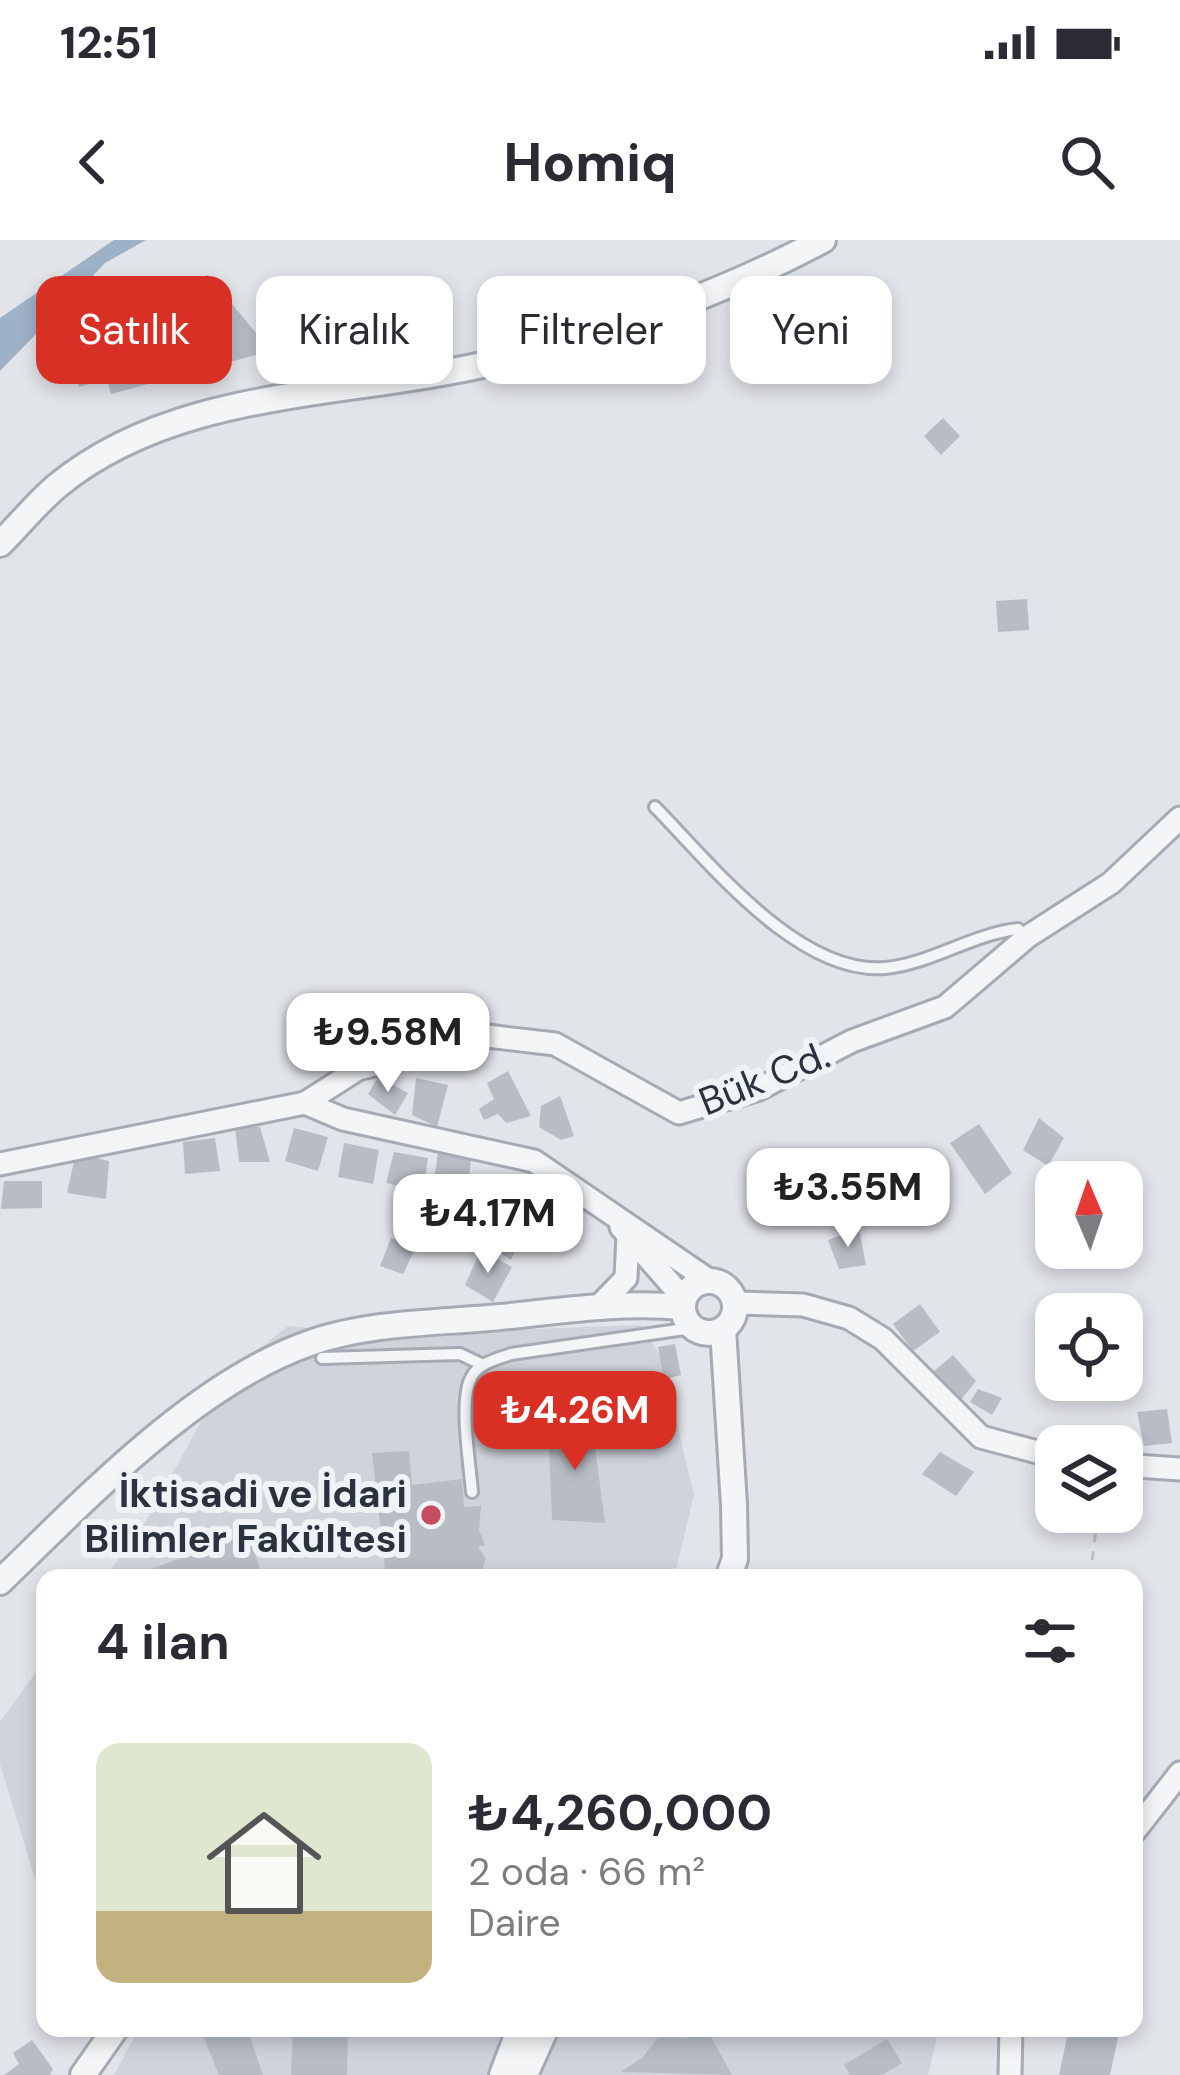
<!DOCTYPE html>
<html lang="tr">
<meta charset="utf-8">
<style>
:root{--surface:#fff;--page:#f7f7f7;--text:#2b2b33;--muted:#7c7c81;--line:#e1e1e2;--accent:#d93025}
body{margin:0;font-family:"DM Sans",sans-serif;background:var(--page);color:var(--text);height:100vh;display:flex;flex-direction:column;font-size:45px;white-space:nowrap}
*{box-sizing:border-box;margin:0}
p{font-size:39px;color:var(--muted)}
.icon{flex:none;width:66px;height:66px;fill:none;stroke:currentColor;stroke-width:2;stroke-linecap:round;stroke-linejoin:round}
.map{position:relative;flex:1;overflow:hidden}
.side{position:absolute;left:36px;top:1329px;width:1107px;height:468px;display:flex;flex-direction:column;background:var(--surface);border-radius:24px;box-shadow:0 6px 18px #0003}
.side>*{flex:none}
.guide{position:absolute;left:36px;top:36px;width:1110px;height:108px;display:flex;gap:24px}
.needle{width:78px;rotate:358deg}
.tools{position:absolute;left:1035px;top:921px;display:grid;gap:24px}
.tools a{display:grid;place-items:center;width:108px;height:108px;border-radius:24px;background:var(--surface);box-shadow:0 6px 18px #0003;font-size:60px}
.price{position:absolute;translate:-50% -102px;padding:0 27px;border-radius:24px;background:#fff;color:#222;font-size:39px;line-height:78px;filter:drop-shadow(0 3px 6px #0008)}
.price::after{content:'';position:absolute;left:50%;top:72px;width:36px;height:27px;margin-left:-18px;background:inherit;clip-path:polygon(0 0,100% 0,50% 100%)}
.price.on{background:var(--accent);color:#fff}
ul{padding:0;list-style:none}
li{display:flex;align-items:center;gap:36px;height:300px;padding:0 60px}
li+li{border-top:3px solid var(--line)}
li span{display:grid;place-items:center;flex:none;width:336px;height:240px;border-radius:24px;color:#555}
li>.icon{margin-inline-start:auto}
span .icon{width:144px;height:144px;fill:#fffc;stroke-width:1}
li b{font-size:51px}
h2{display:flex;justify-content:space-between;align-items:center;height:144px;padding:0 60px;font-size:51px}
.chip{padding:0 42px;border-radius:24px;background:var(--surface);box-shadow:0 6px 18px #0003;font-size:42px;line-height:108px}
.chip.on{background:var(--accent);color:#fff}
.status{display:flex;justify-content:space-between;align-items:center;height:84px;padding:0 60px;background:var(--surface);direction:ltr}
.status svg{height:33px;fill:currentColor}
header{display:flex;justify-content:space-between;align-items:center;height:156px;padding:0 60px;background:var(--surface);font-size:54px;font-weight:800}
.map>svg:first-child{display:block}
.built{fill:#cfd3da}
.water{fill:#9eb2c7}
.building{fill:#b8bdc5}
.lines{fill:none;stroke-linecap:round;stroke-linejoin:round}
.service-casing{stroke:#a6abb3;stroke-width:16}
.minor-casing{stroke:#a6abb3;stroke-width:27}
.tertiary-casing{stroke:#a6abb3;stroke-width:30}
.path{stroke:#bfc2c7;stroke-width:3;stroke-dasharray:9 9;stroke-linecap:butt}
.service{stroke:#f3f5f7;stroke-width:10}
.minor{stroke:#f3f5f7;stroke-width:21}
.tertiary{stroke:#f3f5f7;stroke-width:24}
.poi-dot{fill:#c64d5f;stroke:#f0f3f6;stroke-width:4.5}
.labels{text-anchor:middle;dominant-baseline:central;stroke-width:12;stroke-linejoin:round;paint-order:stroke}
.street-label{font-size:39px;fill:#2a323f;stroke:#f0f3f6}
.poi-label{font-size:39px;font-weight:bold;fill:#2a323f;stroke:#f0f3f6;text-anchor:end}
</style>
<div class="status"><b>12:51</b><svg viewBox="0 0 49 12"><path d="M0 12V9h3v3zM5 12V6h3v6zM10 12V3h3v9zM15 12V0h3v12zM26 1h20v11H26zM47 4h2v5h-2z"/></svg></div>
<header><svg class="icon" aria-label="back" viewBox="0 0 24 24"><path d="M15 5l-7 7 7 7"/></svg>Homiq<svg class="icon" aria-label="search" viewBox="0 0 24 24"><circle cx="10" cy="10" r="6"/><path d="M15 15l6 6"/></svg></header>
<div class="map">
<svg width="1180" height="1835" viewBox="0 0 1180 1835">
<rect width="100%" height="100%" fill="#e1e4e9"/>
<g class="built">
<path d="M641,1085l20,32 33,138 -20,83h-569l41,-57 81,-146 61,-49 85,9z"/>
<path d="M45,1420v251l-45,-147v-42z"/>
<path d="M139,1788h800l-11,47h-814z"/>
</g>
<path class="water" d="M114,0h32l-41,23 -105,108v-53z"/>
<g class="building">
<path d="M208,35l63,76 -160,43 -4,-15 -28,8 -12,-44 37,-10 -4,-14 35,-9 -4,-14z"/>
<path d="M943,178l17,18 -19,19 -17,-19z"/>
<path d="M1027,359l2,31 -31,2 -2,-31z"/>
<path d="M508,831l23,45 -25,7 -8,-9 -14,6 -5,-11 15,-10 -7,-16z"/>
<path d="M378,837l30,16 -13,22 -27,-21z"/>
<path d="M416,838l32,7 -11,42 -25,-12z"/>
<path d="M560,856l14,40 -13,4 -22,-13 2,-21z"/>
<path d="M1039,878l25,20 -16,28 -25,-16z"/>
<path d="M979,884l33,49 -27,21 -35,-51z"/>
<path d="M235,887h25l10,35h-31z"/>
<path d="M294,888l34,9 -10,34 -33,-10z"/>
<path d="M215,898l5,33 -35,3 -2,-32z"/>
<path d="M344,903l35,7 -6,34 -35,-7z"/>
<path d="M394,912l34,6 -5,34 -37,-9z"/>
<path d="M438,912l33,7 -4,36 -34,-6z"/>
<path d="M76,913l33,8 -3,38 -39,-6z"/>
<path d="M489,934l23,11 -10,35 -25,-12z"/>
<path d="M4,941h38v27l-41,1z"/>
<path d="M547,950l32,34 -27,13 -26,-28z"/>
<path d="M495,985l26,12 -10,23 -25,-16z"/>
<path d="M859,989l7,36 -27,4 -11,-29z"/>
<path d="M391,998l26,7 -14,29 -23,-8z"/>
<path d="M481,1010l31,17 -19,35 -28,-17z"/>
<path d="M920,1064l20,28 -27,19 -20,-27z"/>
<path d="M675,1104l6,31 -17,4 -6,-32z"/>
<path d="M953,1115l23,26 -22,27 -27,-31z"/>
<path d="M978,1149l24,9 -10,17 -22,-13z"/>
<path d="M1167,1169l5,34 -28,3 -7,-34z"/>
<path d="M591,1178l14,105 -53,-3 -4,-96z"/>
<path d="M409,1211l3,34 50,-6 2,28 17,-1 -2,24 6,15 -7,2 8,11 -5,16 -95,4 -14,-125z"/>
<path d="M940,1212l34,20 -18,24 -34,-22z"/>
<path d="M248,1293l15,45h-113l-4,-7z"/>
<path d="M200,1788h47l16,47h-44z"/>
<path d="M293,1788h55l-1,47h-56z"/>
<path d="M706,1788l26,47 -111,-3 23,-16 14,-19 29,1z"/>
<path d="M1069,1788h51l-10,47h-51z"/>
<path d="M887,1799l15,24 -20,12h-32l-6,-10z"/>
<path d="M32,1800l21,29 -3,6h-46l15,-11 -6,-11z"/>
</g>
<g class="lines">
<g class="service-casing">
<g id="service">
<path d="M655,567c55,56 143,168 230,161 45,-4 87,-34 133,-39l9,8"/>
<path d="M322,1118l138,-4 23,11"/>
<path d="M472,1252c-2,-26 -13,-92 -1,-114 7,-15 26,-19 40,-24l181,-26"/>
</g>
</g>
<g class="minor-casing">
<g id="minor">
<path d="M305,863l53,-34 129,-33 68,8 124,69 80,-24 93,-48 93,-34 82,-70 84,-54 69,-65"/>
<path d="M0,924l305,-61 38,16 191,42 176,120"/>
<path d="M621,987l63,72"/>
<path d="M735,1063l68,2 46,13 34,21 98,98 75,20"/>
<path d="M598,1067l28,-29 2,-43"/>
<path d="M1122,1225l58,4"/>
<path d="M1134,1592l46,-59"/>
<path d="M1010,1835l1,-47"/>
</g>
</g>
<g class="tertiary-casing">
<g id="tertiary">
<path d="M0,304c19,-19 37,-41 57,-58 118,-97 284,-89 425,-121 118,-28 234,-68 341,-125"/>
<circle cx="709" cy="1067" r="26"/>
<path d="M723,1089l11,176 1,54 -7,19"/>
<path d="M0,1342c86,-83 195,-199 310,-239 58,-21 129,-20 190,-26 61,-6 121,-16 182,-10"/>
<path d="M83,1835l33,-47"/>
<path d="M502,1835l18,-47"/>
<path d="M525,1835l21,-47"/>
</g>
</g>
<path class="path" d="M1090,1338l8,-66"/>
<use href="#service" class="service"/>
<use href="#minor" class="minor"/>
<use href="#tertiary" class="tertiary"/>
</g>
<circle class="poi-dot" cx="431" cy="1275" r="12"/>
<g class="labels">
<g class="street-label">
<text transform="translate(764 838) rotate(-22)">Bük Cd.</text>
</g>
<g class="poi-label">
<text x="407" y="1253">İktisadi ve İdari<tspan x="407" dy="45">Bilimler Fakültesi</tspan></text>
</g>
</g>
</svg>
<div class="tools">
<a><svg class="needle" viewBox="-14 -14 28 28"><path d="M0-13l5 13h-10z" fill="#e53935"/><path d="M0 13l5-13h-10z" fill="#7c7c81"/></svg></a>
<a><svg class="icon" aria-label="locate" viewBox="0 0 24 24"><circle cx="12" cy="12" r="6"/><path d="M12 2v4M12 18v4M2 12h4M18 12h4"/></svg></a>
<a><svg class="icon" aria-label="layers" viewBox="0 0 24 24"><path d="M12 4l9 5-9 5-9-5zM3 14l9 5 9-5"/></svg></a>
</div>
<b class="price" style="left:388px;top:855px">₺9.58M</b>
<b class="price" style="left:848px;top:1010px">₺3.55M</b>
<b class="price" style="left:488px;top:1036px">₺4.17M</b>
<b class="price on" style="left:575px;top:1233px">₺4.26M</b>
<div class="guide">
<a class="chip on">Satılık</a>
<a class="chip">Kiralık</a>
<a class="chip">Filtreler</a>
<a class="chip">Yeni</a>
</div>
<section class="side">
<h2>4 ilan<svg class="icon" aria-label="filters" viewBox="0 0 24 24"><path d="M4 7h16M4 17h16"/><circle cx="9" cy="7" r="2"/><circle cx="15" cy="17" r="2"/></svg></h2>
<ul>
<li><span style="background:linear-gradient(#dfe7d0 70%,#c2b280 0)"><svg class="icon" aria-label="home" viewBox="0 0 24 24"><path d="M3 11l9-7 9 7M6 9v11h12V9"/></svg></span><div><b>₺4,260,000</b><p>2 oda · 66 m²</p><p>Daire</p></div></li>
</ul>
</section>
</div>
